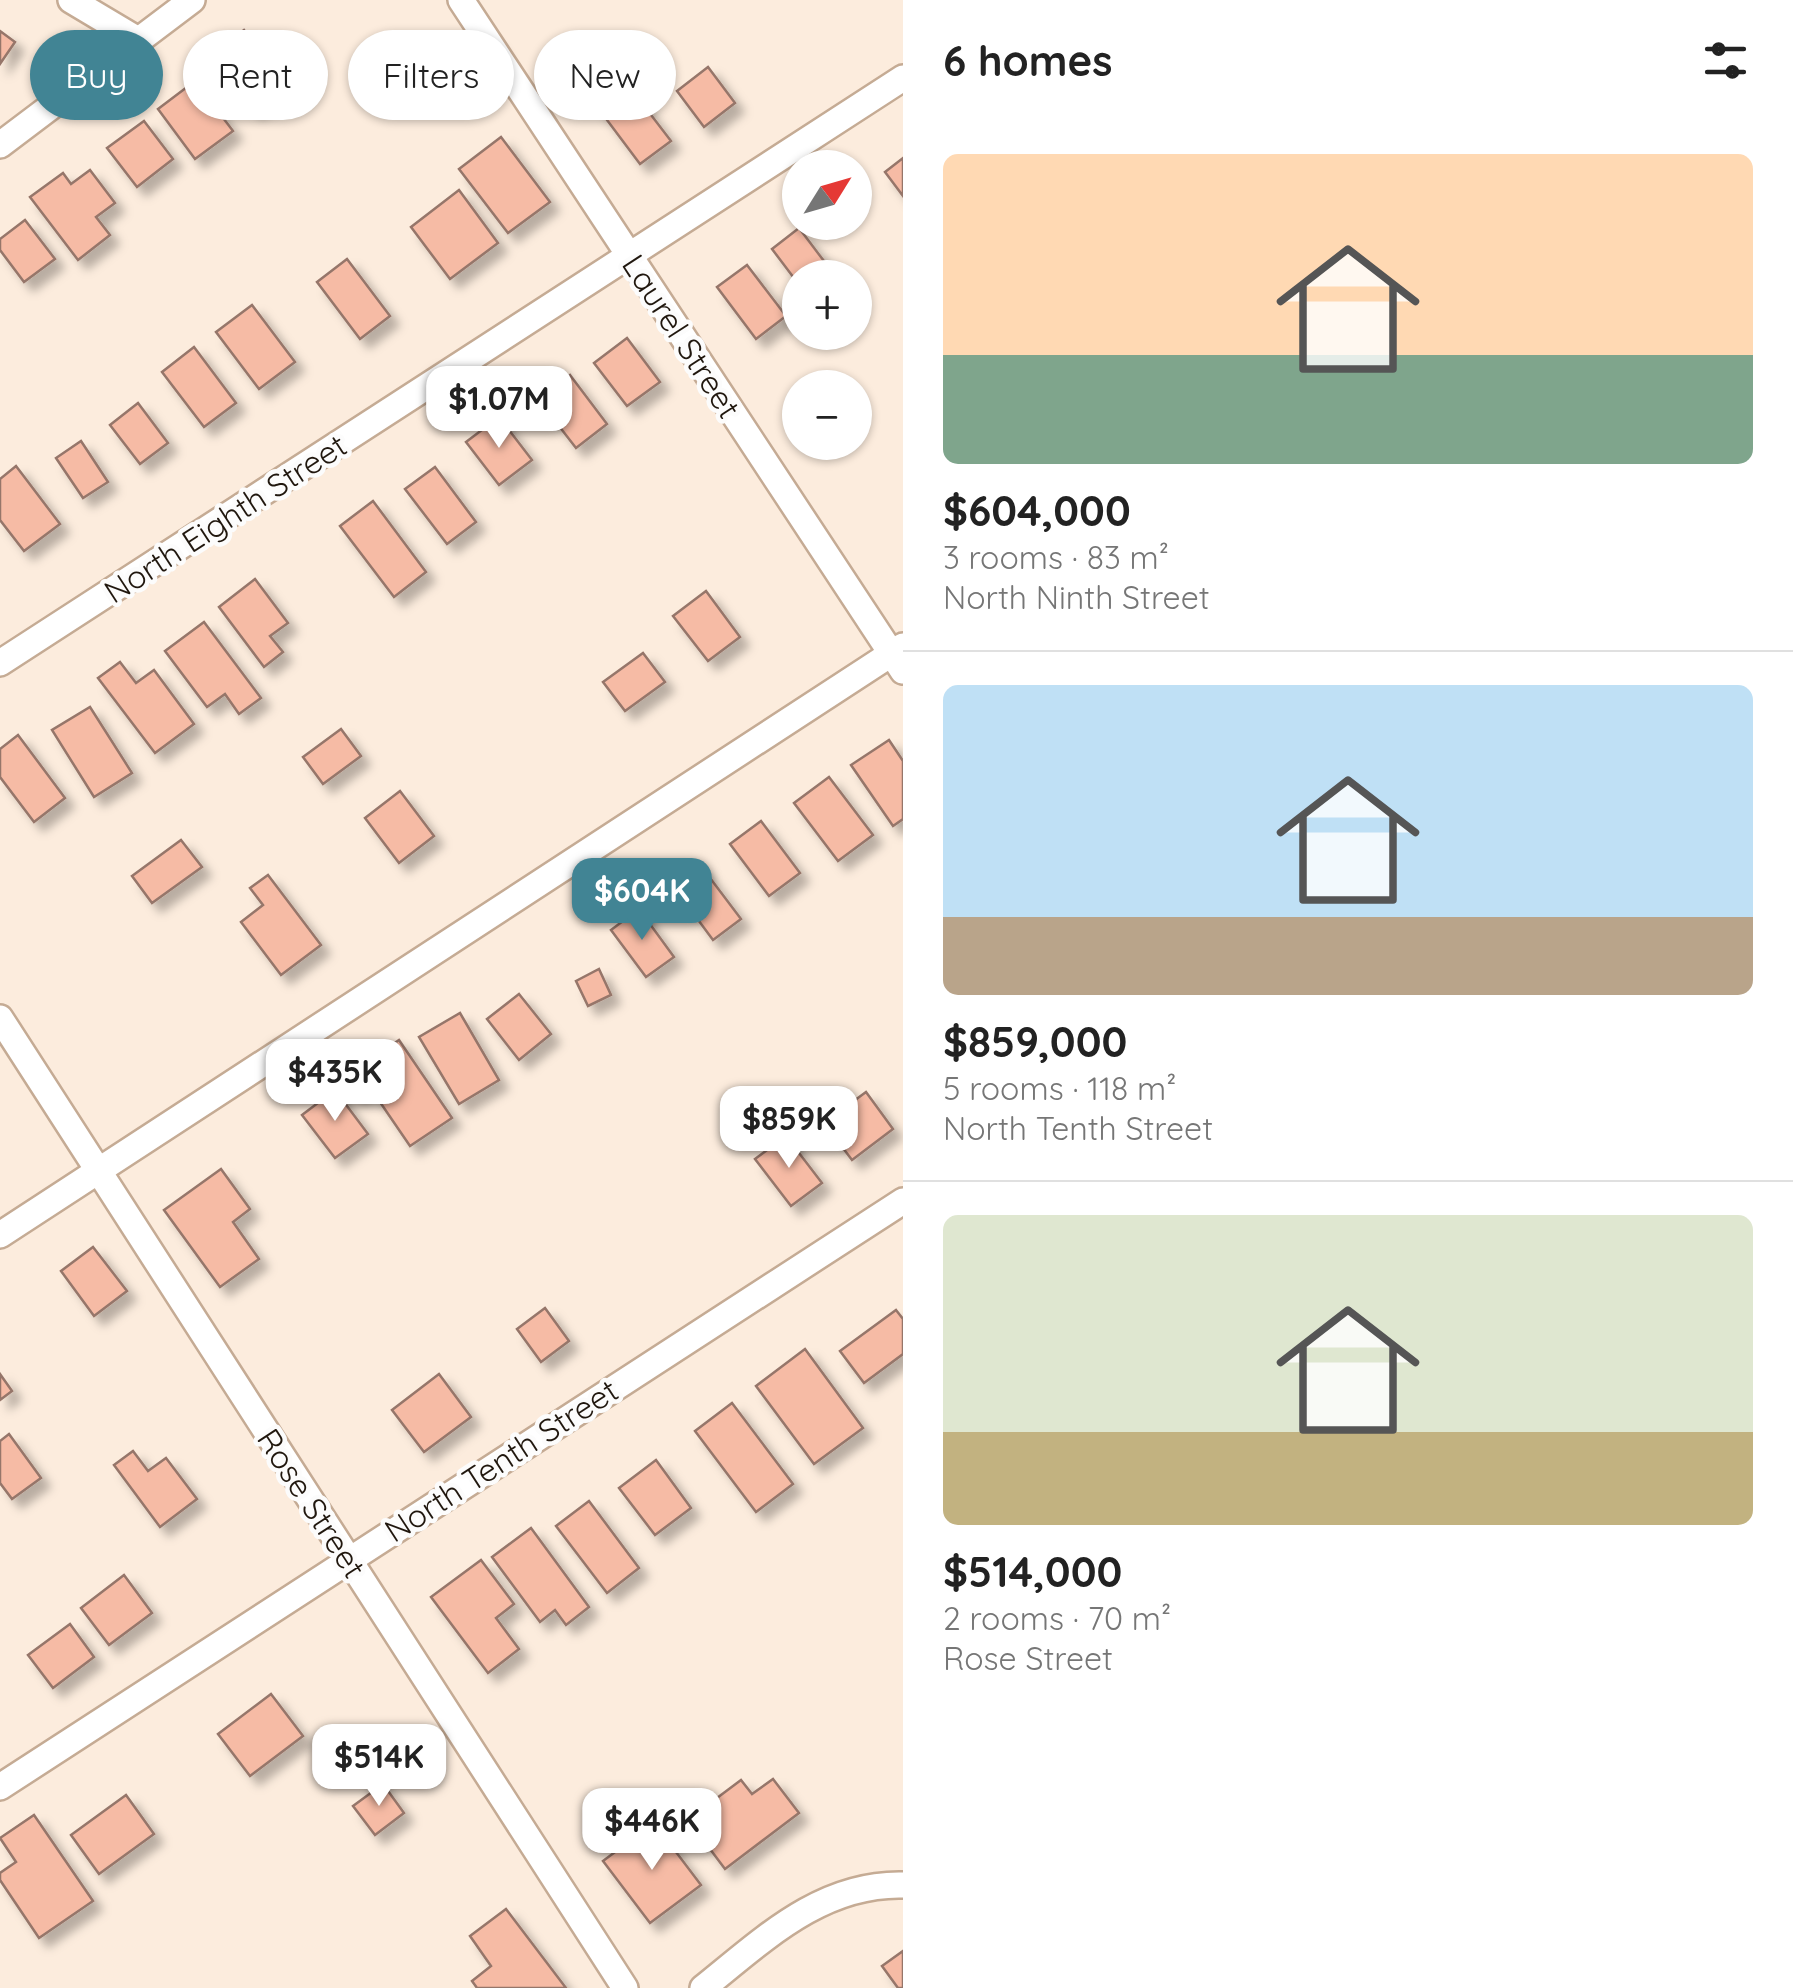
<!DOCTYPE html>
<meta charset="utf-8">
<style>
:root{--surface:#fff;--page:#f6f6f6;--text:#222;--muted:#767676;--line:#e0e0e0;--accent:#418494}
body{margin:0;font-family:Quicksand,sans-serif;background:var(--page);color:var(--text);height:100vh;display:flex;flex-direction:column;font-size:38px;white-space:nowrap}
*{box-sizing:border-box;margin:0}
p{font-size:32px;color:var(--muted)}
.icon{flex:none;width:55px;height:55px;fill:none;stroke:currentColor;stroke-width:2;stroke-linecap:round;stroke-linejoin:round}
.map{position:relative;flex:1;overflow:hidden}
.side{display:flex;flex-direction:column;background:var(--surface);width:890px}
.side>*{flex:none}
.banner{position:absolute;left:30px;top:30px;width:722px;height:90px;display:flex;gap:20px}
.needle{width:65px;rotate:53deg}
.fabs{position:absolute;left:782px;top:150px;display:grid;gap:20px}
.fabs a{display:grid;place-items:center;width:90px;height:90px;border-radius:50%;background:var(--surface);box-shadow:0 2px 8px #0004;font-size:50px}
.price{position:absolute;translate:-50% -85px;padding:0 22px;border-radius:20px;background:#fff;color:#222;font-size:32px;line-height:65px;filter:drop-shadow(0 2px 5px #0008)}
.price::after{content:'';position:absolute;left:50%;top:60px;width:30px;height:22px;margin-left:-15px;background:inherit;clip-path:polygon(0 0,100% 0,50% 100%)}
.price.selected{background:var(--accent);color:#fff}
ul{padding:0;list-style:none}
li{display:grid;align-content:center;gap:20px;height:530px;padding:0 40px}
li+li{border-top:2px solid var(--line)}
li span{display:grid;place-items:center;height:310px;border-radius:15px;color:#555}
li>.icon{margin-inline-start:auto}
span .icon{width:180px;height:180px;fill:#fffc;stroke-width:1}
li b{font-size:42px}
h2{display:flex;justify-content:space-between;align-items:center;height:120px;padding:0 40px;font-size:42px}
.chip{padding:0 35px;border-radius:45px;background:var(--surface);box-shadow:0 2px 8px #0004;font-size:35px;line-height:90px}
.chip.selected{background:var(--accent);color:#fff}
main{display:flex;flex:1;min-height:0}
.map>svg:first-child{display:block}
.building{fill:#f6bba5;stroke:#96766a;stroke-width:2.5;filter:url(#shadow)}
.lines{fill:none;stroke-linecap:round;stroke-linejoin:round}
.minor-casing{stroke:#c5ab94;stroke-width:30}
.minor{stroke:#fff;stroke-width:25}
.labels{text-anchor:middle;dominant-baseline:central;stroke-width:9;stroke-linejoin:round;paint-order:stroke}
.street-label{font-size:32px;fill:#20170e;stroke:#fcfcfc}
</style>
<main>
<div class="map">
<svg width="903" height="1988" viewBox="0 0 903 1988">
<defs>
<filter id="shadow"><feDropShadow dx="9" dy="9" stdDeviation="5" flood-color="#0004"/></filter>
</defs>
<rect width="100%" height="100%" fill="#fcecdd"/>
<g class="building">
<path d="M244,30l42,55 -33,25 -41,-55z"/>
<path d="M0,31l15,11 -15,22z"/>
<path d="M708,67l27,36 -31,24 -27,-36z"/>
<path d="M195,81l38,50 -38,28 -37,-50z"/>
<path d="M625,81l46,60 -31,23 -45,-60z"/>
<path d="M144,121l29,38 -36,28 -30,-39z"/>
<path d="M501,137l49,65 -42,31 -49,-64z"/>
<path d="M903,158v38l-18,-24z"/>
<path d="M90,170l25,33 -19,14 14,18 -32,25 -48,-63 33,-24 8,11z"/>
<path d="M459,190l39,53 -48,36 -39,-52z"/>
<path d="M25,220l30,39 -31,23 -24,-32v-11z"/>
<path d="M799,228l37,49v1h-36v8l-28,-37z"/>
<path d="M347,259l43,57 -30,23 -43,-57z"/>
<path d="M747,265l39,51 -30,23 -39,-52z"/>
<path d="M252,305l43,57 -36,27 -43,-57z"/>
<path d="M627,338l33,44 -33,24 -33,-43z"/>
<path d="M194,347l42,56 -32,24 -42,-55z"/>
<path d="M570,375l37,49 -31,24 -38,-49z"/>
<path d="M138,403l30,40 -28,21 -30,-39z"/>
<path d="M499,417l33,43 -33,25 -33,-43z"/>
<path d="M81,441l27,41 -25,16 -27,-40z"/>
<path d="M16,466l44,58 -36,27 -24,-31v-41z"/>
<path d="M435,467l41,55 -29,22 -42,-55z"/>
<path d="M373,501l53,71 -32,25 -54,-71z"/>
<path d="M255,579l33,44 -18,13 13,16 -19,15 -45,-60z"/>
<path d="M706,591l34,46 -32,24 -35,-45z"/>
<path d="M204,622l57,76 -22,16 -14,-20 -18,13 -42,-56z"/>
<path d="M643,653l22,29 -40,29 -22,-29z"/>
<path d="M120,662l16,21 18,-13 40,54 -39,29 -57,-75z"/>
<path d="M90,707l42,66 -38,24 -42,-67z"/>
<path d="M341,729l20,27 -38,28 -20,-27z"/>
<path d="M18,735l47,63 -31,24 -34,-45v-28z"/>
<path d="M889,740l14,21v58l-10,7 -42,-61z"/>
<path d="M829,777l44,58 -35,26 -44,-58z"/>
<path d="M400,791l34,45 -35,27 -34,-45z"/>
<path d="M761,821l39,52 -31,23 -39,-52z"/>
<path d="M181,840l21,27 -50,36 -20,-27z"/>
<path d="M701,866l40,53 -28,21 -40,-54z"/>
<path d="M268,875l53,70 -40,30 -40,-53 22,-17 -13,-17z"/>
<path d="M639,909l35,48 -28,20 -35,-47z"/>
<path d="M599,969l12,26 -23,11 -12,-25z"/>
<path d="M519,994l32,40 -32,26 -32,-41z"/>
<path d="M460,1013l39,67 -40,24 -40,-67z"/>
<path d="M399,1040l53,78 -42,28 -41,-60 -14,9 -12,-16z"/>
<path d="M335,1090l33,44 -33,24 -33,-43z"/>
<path d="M866,1092l27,37 -41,31 -28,-37z"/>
<path d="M786,1136l36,47 -31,23 -36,-47z"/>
<path d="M221,1169l29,40 -17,13 26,37 -39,28 -56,-77z"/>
<path d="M93,1247l34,44 -33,25 -33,-45z"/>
<path d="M545,1308l24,33 -28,21 -24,-33z"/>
<path d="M896,1310l7,9v35l-39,29 -24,-32z"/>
<path d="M805,1349l58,79 -49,36 -58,-78z"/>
<path d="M0,1374l12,17 -12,9z"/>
<path d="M439,1374l32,43 -47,35 -32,-42z"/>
<path d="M732,1403l61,81 -37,28 -61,-81z"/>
<path d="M9,1434l32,44 -29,21 -12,-16v-42z"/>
<path d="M133,1451l15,20 18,-13 31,41 -37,28 -46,-62z"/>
<path d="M656,1460l35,48 -36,27 -36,-47z"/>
<path d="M589,1501l50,67 -32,25 -51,-67z"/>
<path d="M531,1528l58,79 -23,18 -11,-15 -15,12 -48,-65z"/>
<path d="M481,1560l33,44 -18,14 23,31 -31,24 -57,-76z"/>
<path d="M124,1575l28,38 -43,32 -28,-37z"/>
<path d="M70,1624l24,33 -41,31 -25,-33z"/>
<path d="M271,1694l32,42 -53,40 -32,-42z"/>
<path d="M773,1779l26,34 -74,56 -27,-36 21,-16 -10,-13 32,-24 11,14z"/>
<path d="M383,1784l21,29 -29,22 -22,-29z"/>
<path d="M126,1795l28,39 -55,40 -28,-39z"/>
<path d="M34,1815l59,86 -54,37 -39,-58v-7l16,-11 -16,-24z"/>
<path d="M654,1823l47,62 -51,38 -47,-62z"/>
<path d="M506,1909l60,79h-89l-5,-7 19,-15 -21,-30z"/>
<path d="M903,1951v37h-5l-16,-22z"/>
</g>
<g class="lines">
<g class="minor-casing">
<g id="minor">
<path d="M71,0l67,40"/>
<path d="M461,0l442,671"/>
<path d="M0,145l192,-145"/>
<path d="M0,663l903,-585"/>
<path d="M0,1018l625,970"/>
<path d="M0,1235l903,-589"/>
<path d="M0,1787l903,-586"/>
<path d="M703,1988c60,-48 118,-105 200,-103"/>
</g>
</g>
<use href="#minor" class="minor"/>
</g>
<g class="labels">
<g class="street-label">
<text transform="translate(682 336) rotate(57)">Laurel Street</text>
<text transform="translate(225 518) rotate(-33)">North Eighth Street</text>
<text transform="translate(501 1460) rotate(-33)">North Tenth Street</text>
<text transform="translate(312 1503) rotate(57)">Rose Street</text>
</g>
</g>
</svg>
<div class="fabs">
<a><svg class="needle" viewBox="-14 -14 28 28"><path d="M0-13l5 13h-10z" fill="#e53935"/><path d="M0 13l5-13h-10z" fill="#767676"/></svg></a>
<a>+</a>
<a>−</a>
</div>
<b class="price" style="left:499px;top:451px">$1.07M</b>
<b class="price selected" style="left:642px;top:943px">$604K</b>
<b class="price" style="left:335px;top:1124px">$435K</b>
<b class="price" style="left:789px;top:1171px">$859K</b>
<b class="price" style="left:379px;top:1809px">$514K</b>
<b class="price" style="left:652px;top:1873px">$446K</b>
<div class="banner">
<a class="chip selected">Buy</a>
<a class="chip">Rent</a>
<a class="chip">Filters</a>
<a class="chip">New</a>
</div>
</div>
<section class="side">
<h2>6 homes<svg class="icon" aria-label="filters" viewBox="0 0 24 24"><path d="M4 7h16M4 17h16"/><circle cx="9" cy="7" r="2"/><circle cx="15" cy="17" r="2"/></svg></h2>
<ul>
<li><span style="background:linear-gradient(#ffd9b3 65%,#7fa58c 0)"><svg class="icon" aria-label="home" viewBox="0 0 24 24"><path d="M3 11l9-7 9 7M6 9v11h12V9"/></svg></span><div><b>$604,000</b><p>3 rooms · 83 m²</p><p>North Ninth Street</p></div></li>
<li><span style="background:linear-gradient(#bfe0f5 75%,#b9a48a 0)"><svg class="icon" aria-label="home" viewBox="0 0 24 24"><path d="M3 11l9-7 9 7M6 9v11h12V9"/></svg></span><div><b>$859,000</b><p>5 rooms · 118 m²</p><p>North Tenth Street</p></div></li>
<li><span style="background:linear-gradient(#dfe7d0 70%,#c2b280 0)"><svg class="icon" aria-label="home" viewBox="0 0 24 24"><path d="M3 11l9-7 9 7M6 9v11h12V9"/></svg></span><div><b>$514,000</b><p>2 rooms · 70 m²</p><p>Rose Street</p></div></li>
</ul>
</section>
</main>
